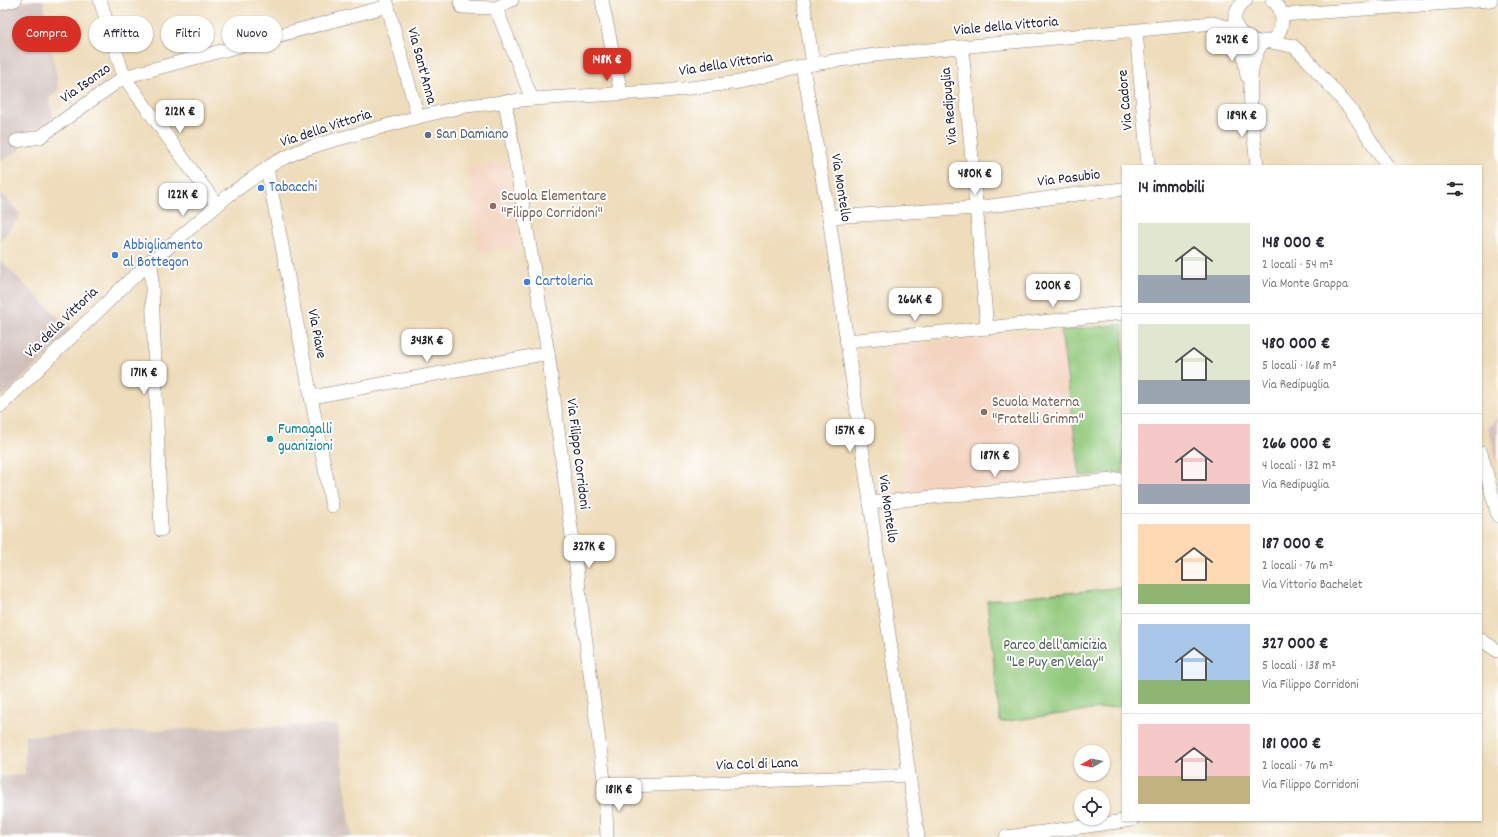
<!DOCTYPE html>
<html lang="it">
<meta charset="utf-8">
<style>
:root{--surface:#fff;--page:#f7f7f7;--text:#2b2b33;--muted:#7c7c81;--line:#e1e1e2;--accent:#d93025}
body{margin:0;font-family:Dekko,sans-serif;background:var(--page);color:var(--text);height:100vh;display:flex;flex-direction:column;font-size:15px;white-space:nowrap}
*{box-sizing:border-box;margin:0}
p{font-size:13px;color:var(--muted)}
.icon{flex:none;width:22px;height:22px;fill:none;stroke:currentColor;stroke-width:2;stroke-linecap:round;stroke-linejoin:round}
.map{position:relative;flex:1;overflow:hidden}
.drawer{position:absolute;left:1122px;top:165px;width:360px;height:656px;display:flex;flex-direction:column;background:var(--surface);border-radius:0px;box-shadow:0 1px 3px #0004}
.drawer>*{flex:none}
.banner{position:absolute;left:12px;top:16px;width:380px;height:36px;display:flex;gap:8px}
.needle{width:26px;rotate:261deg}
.fabs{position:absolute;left:1074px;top:745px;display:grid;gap:8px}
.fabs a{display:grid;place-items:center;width:36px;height:36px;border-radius:50%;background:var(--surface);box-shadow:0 1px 3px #0004;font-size:20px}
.price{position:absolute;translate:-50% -34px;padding:0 9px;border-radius:8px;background:#fff;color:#222;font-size:13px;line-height:26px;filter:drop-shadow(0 1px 2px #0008)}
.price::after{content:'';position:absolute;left:50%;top:24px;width:12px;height:9px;margin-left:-6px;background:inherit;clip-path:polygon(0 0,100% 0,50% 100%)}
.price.on{background:var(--accent);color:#fff}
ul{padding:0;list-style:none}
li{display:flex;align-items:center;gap:12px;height:100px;padding:0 16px}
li+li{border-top:1px solid var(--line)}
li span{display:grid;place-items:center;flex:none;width:112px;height:80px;border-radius:0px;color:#555}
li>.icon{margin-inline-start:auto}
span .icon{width:48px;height:48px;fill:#fffc;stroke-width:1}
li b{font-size:17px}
h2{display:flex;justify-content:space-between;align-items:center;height:48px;padding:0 16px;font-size:17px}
.pill{padding:0 14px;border-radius:18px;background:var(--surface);box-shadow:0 1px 3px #0004;font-size:14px;line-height:36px}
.pill.on{background:var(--accent);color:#fff}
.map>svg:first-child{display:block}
.built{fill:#f4d3c0}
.industrial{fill:#d0c0bc}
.green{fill:#92c97c;stroke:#5a765c}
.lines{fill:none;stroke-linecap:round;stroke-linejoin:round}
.street-casing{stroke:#887f7a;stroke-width:14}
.street{stroke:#fff;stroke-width:13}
.service-dot{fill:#5c6f8a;stroke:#fff;stroke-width:1.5}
.shop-dot{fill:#3f7fe0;stroke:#fff;stroke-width:1.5}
.education-dot{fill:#8d6e63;stroke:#fff;stroke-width:1.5}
.culture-dot{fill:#0f9aa8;stroke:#fff;stroke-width:1.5}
.labels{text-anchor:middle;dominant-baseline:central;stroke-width:4;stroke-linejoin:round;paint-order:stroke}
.street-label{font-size:15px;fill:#22223b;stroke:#fff}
.service-label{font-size:15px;fill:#4e5e75;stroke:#fff;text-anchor:start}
.shop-label{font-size:15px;fill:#366cbe;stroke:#fff;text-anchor:start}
.education-label{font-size:15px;fill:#785e54;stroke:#fff;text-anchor:start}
.culture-label{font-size:15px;fill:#0d838f;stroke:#fff;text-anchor:start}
.park-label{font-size:15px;fill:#495c52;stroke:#fff}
</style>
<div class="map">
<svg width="1498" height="837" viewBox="0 0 1498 837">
<rect width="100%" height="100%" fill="#fff"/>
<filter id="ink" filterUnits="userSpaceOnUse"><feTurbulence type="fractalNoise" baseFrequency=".025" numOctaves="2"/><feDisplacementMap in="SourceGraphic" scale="8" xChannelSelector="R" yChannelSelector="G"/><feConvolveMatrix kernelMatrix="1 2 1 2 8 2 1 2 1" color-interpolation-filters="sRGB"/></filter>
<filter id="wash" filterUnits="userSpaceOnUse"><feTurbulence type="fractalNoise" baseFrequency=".012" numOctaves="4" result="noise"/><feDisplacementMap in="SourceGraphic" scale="16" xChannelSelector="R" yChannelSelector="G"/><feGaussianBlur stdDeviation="0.9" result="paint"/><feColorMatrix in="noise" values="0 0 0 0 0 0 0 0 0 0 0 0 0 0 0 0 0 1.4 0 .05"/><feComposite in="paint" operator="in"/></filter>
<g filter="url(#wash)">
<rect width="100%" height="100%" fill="#eedcba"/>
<g class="built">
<path d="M507,161l13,85 -41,6 -12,-85z"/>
<path d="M1061,331l19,145 -171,16 -22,-145z"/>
</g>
<g class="industrial">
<path d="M33,0h10l16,89 -10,10 5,21 -36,15 2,15 -20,12v-148l11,-8z"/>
<path d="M0,191l21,24 -21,26z"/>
<path d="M0,260l72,71 -72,68z"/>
<path d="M1498,418v46l-10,-36z"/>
<path d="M337,725l15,112h-349l-3,-5v-55l25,-3v-38l159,-7z"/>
</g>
<g class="green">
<path d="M1123,324v148l-43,4 -19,-145z"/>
<path d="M1123,587v119l-123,16 -13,-121z"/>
</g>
</g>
<g filter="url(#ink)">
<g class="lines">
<g class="street-casing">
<g id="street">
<path d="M100,0l24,77 93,128"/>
<path d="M386,0l32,117"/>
<path d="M460,0l2,7 34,1 16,-8"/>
<path d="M602,0l19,93"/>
<path d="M803,0l10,64"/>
<path d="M1246,0c-38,29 32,66 36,21 0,-8 -3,-16 -10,-21"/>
<path d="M0,4l15,-4"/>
<path d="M496,8l36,91"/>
<path d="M1281,15l210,-15"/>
<path d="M1136,31l12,135"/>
<path d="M1240,33l7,43"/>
<path d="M1266,41l27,5 13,12 45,52 36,56"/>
<path d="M962,47l25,281"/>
<path d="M803,67l26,150 89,620"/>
<path d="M505,101l43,252 57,434 2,50"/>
<path d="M16,141l24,-4 84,-60 264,-71"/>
<path d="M1257,166c-3,-34 -16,-96 6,-124"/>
<path d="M267,168l65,338"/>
<path d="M829,217l147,-9 102,-14 45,-5"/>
<path d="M151,260l10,270"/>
<path d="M846,341l141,-13 136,-15"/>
<path d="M312,397l236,-44"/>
<path d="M0,406l130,-126 99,-85 47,-33 23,-11 25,-8 94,-26 48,-11 66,-7 134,-8 73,-9 74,-18 62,-9 338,-32 25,7"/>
<path d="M1481,453l17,63"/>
<path d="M870,503l253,-24"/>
<path d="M1481,640l17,11"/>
<path d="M605,787l304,-12"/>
<path d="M1006,837l126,-17"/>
</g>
</g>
<use href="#street" class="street"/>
</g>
</g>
<circle class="service-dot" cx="428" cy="135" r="4"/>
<g class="shop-dot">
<circle cx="261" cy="188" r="4"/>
<circle cx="115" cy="255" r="4"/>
<circle cx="527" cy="282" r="4"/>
</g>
<g class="education-dot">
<circle cx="493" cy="206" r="4"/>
<circle cx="984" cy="412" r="4"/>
</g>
<circle class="culture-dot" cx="270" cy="439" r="4"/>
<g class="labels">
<g class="street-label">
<text transform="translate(1006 27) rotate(-5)">Viale della Vittoria</text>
<text transform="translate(726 65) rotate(-9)">Via della Vittoria</text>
<text transform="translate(421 66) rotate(75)">Via Sant'Anna</text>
<text transform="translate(86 84) rotate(-35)">Via Isonzo</text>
<text transform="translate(1126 100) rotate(-95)">Via Cadore</text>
<text transform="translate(950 106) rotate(-95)">Via Redipuglia</text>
<text transform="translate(326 129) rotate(-18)">Via della Vittoria</text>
<text transform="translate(1069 179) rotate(-7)">Via Pasubio</text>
<text transform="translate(840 188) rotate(81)">Via Montello</text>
<text transform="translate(62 323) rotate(-44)">Via della Vittoria</text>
<text transform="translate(316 334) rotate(79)">Via Piave</text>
<text transform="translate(577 454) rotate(83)">Via Filippo Corridoni</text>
<text transform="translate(887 509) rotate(82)">Via Montello</text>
<text transform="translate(757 765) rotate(-2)">Via Col di Lana</text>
</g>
<g class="service-label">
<text x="436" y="135">San Damiano</text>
</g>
<g class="shop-label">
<text x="269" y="188">Tabacchi</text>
<text x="123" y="246">Abbigliamento<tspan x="123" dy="17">al Bottegon</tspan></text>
<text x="535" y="282">Cartoleria</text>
</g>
<g class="education-label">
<text x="501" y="197">Scuola Elementare<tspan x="501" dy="17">"Filippo Corridoni"</tspan></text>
<text x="992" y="403">Scuola Materna<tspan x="992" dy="17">"Fratelli Grimm"</tspan></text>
</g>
<g class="culture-label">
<text x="278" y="430">Fumagalli<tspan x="278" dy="17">guanizioni</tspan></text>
</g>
<g class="park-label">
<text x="1055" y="646">Parco dell'amicizia<tspan x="1055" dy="17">"Le Puy en Velay"</tspan></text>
</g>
</g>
</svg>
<div class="fabs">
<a><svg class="needle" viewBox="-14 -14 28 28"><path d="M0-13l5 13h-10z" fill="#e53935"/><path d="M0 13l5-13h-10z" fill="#7c7c81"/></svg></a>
<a><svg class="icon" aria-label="locate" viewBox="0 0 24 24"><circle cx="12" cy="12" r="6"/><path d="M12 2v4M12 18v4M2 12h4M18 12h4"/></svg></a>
</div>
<b class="price" style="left:1232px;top:62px">242K €</b>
<b class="price on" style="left:607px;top:82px">148K €</b>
<b class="price" style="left:180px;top:134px">212K €</b>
<b class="price" style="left:1242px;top:138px">189K €</b>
<b class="price" style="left:975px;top:196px">480K €</b>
<b class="price" style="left:183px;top:217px">122K €</b>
<b class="price" style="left:1053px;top:308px">200K €</b>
<b class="price" style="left:915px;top:322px">266K €</b>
<b class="price" style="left:427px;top:363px">343K €</b>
<b class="price" style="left:144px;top:395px">171K €</b>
<b class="price" style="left:850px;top:453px">157K €</b>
<b class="price" style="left:995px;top:478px">187K €</b>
<b class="price" style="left:589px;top:569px">327K €</b>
<b class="price" style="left:619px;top:812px">181K €</b>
<div class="banner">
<a class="pill on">Compra</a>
<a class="pill">Affitta</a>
<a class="pill">Filtri</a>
<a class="pill">Nuovo</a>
</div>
<section class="drawer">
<h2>14 immobili<svg class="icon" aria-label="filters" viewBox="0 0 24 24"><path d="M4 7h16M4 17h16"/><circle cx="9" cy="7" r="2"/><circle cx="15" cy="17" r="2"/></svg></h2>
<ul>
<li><span style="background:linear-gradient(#dfe7d0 65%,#9aa5b1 0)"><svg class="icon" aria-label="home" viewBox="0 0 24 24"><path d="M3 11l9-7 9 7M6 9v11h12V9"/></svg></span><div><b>148 000 €</b><p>2 locali · 54 m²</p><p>Via Monte Grappa</p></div></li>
<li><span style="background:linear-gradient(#dfe7d0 70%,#9aa5b1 0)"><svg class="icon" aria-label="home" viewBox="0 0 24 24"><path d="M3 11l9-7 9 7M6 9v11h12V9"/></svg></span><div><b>480 000 €</b><p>5 locali · 168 m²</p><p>Via Redipuglia</p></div></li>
<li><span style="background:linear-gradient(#f6c9c9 75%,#9aa5b1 0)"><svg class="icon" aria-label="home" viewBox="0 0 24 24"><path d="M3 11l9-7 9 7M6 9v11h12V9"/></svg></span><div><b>266 000 €</b><p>4 locali · 132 m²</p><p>Via Redipuglia</p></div></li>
<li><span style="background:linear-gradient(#ffd9b3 75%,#8fb573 0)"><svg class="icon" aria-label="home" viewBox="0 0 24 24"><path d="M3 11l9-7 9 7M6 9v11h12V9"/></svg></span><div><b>187 000 €</b><p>2 locali · 76 m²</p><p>Via Vittorio Bachelet</p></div></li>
<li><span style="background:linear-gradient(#a9c7e8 70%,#8fb573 0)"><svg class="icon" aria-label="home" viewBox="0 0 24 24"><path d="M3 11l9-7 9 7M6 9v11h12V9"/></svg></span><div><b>327 000 €</b><p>5 locali · 138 m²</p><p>Via Filippo Corridoni</p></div></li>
<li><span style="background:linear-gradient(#f6c9c9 65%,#c2b280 0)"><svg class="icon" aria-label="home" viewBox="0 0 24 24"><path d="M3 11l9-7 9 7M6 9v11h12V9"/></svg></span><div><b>181 000 €</b><p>2 locali · 76 m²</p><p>Via Filippo Corridoni</p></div></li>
</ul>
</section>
</div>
